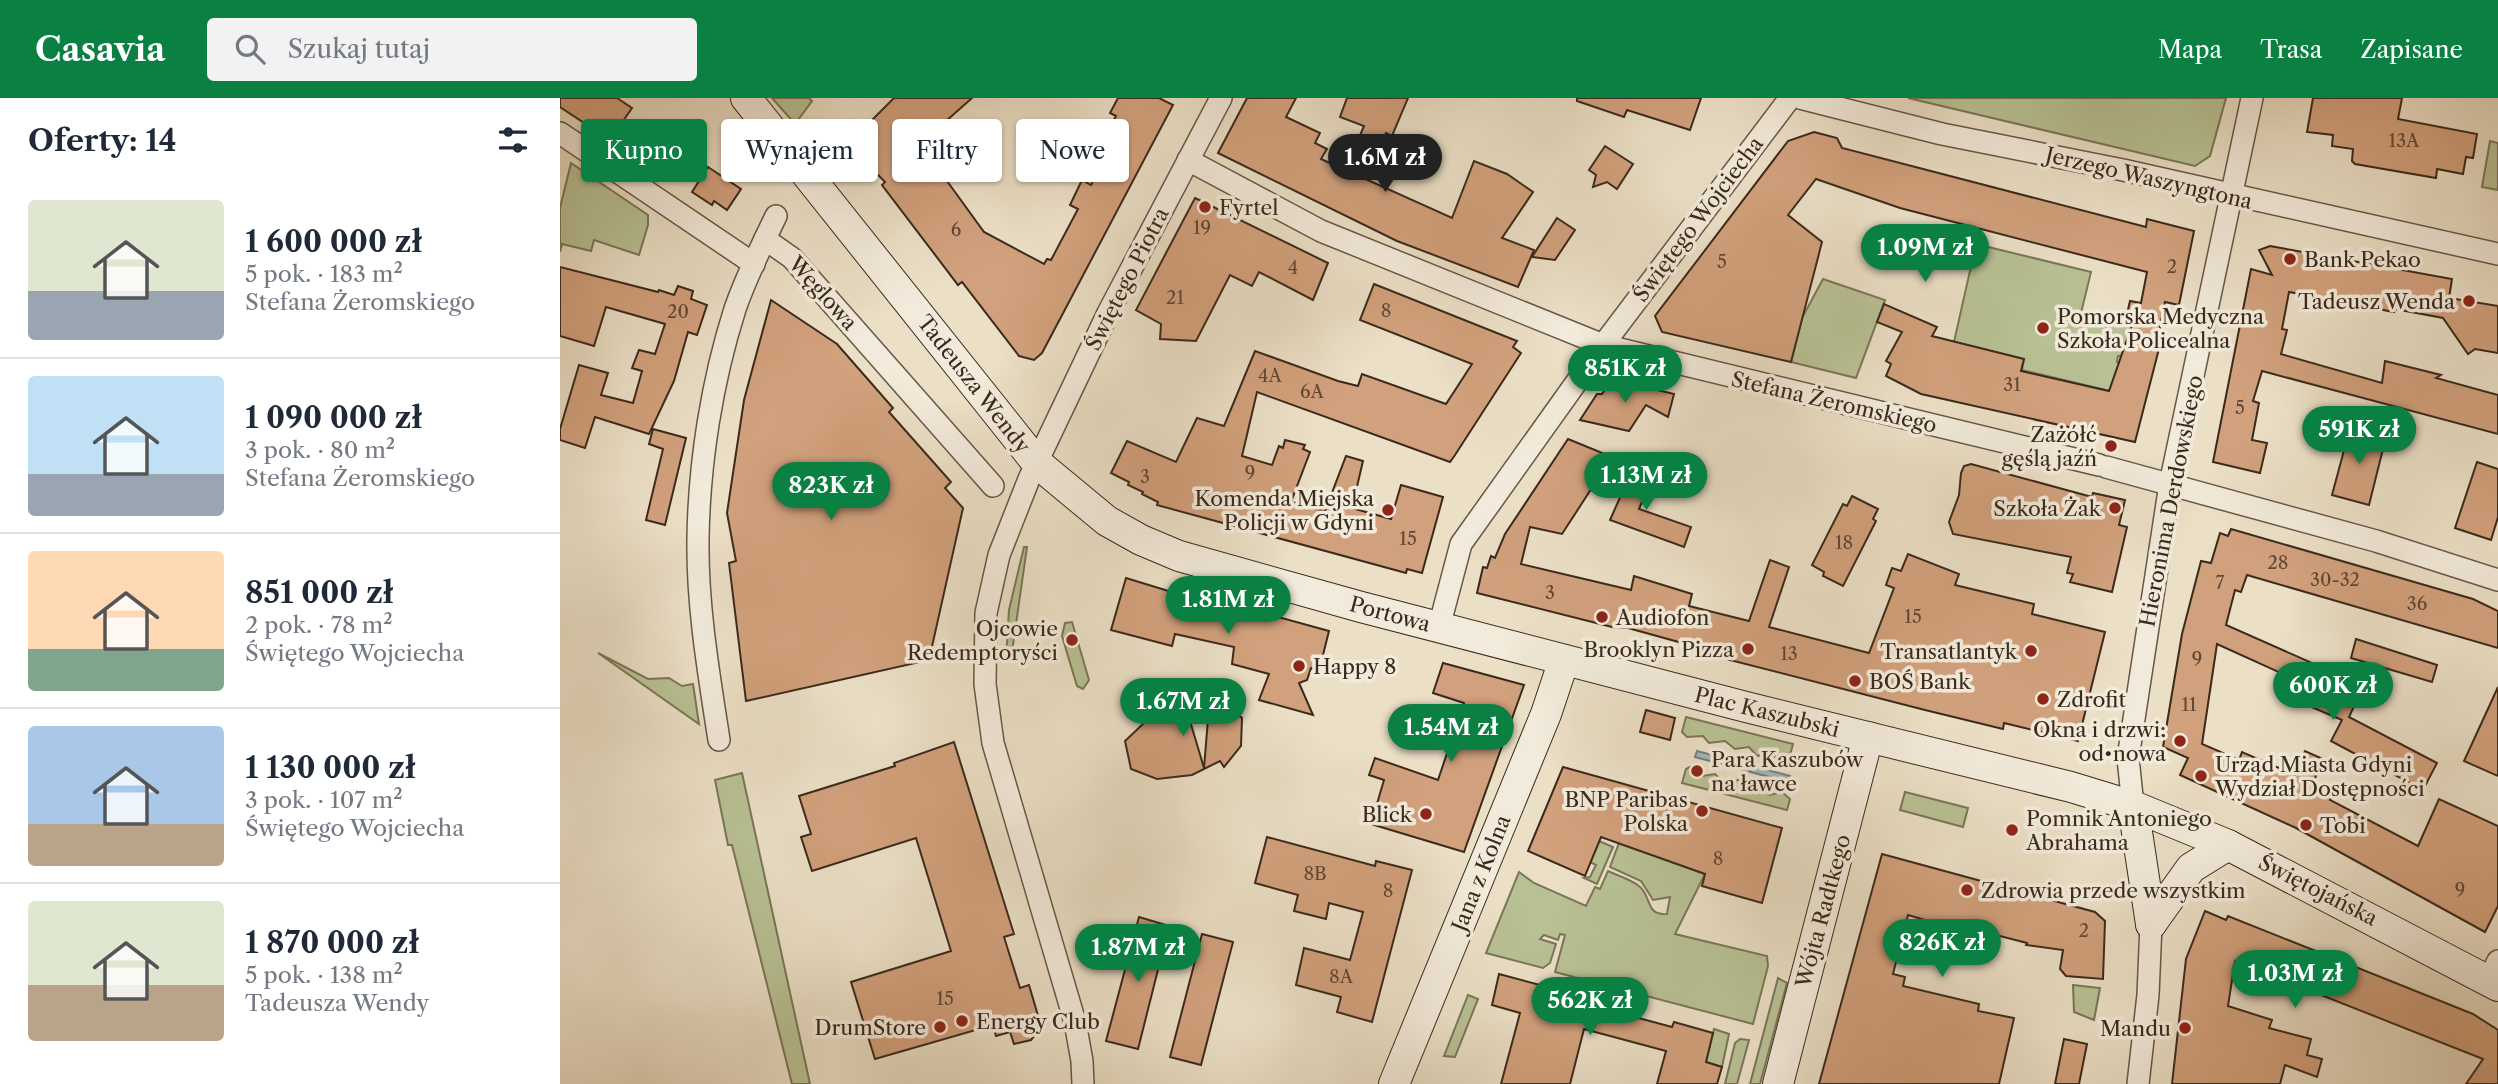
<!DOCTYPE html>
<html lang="pl">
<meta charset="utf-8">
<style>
:root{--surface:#fff;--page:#f2f2f3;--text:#1f2937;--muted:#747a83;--line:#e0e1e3;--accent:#0b8043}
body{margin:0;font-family:"Libre Caslon Text",serif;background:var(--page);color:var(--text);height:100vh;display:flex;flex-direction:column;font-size:26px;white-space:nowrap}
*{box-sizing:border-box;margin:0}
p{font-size:23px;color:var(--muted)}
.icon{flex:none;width:38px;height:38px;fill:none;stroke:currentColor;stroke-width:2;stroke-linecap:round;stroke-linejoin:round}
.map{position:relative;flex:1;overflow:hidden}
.details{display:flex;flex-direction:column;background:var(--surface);width:560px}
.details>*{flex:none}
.top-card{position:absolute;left:21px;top:21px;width:665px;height:63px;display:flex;gap:14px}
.price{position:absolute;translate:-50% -60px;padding:0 16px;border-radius:24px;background:var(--accent);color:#fff;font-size:23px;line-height:46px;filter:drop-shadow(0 2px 4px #0008)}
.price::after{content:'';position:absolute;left:50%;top:42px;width:21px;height:16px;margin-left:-10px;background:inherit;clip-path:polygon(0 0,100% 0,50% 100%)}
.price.on{background:#222;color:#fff}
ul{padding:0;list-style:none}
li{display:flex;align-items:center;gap:21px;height:175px;padding:0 28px}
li+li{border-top:2px solid var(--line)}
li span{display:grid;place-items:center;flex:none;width:196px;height:140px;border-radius:7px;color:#555}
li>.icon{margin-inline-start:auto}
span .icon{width:84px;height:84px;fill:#fffc;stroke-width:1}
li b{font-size:30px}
h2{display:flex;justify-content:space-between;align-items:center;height:84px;padding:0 28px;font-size:30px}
.pill{padding:0 24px;border-radius:7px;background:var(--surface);box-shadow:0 2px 5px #0004;font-size:24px;line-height:63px}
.pill.on{background:var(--accent);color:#fff}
header{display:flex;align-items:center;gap:42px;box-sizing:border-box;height:98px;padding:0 35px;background:var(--accent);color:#fff}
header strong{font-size:33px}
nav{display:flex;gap:38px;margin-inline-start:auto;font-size:24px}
.search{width:490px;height:63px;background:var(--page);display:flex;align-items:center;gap:18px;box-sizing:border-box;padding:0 24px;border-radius:7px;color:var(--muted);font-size:26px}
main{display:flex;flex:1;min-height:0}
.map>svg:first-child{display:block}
.green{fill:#b8c194;stroke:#7a7658;stroke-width:2}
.water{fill:#9dbabf;stroke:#76807e;stroke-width:2}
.building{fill:#d1a07c;stroke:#3b2a1c;stroke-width:2}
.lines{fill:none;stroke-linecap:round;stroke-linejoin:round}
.street-casing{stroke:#675746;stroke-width:24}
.secondary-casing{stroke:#3b2a1c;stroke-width:32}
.street{stroke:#f2eada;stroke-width:21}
.secondary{stroke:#f2eada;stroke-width:30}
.poi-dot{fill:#8f2418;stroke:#f2eada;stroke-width:2.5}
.labels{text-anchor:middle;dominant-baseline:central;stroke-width:7;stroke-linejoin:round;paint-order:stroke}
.number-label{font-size:18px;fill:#604834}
.street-label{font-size:21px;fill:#3b2a1c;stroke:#f2eada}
.poi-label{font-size:21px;fill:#3b2a1c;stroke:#f2eada;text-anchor:start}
</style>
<header>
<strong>Casavia</strong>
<div class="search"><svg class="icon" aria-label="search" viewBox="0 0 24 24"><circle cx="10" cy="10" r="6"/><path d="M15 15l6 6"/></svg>Szukaj tutaj</div>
<nav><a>Mapa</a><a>Trasa</a><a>Zapisane</a></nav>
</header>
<main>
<section class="details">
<h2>Oferty: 14<svg class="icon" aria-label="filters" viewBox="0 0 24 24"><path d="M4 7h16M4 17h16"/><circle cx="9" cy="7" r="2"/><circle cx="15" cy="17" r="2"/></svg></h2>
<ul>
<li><span style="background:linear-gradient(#dfe7d0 65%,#9aa5b1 0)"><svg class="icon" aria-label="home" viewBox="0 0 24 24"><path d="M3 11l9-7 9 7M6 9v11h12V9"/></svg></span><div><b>1 600 000 zł</b><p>5 pok. · 183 m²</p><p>Stefana Żeromskiego</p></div></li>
<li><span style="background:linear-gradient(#bfe0f5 70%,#9aa5b1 0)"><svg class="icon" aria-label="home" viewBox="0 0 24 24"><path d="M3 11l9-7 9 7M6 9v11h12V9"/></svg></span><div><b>1 090 000 zł</b><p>3 pok. · 80 m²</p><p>Stefana Żeromskiego</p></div></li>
<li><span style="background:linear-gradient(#ffd9b3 70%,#7fa58c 0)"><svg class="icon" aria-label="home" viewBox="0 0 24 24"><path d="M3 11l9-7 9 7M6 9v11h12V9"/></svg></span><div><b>851 000 zł</b><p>2 pok. · 78 m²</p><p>Świętego Wojciecha</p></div></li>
<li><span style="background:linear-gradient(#a9c7e8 70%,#b9a48a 0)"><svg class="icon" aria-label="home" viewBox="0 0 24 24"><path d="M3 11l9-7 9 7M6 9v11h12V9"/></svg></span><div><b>1 130 000 zł</b><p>3 pok. · 107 m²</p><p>Świętego Wojciecha</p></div></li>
<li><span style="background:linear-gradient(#dfe7d0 60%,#b9a48a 0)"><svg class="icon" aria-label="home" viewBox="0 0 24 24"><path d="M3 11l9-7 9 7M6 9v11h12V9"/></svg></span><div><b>1 870 000 zł</b><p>5 pok. · 138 m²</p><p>Tadeusza Wendy</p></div></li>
</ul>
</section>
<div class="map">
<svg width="1938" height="986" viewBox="0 0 1938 986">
<rect width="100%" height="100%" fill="#ebdfc6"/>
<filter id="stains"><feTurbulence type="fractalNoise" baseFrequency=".00286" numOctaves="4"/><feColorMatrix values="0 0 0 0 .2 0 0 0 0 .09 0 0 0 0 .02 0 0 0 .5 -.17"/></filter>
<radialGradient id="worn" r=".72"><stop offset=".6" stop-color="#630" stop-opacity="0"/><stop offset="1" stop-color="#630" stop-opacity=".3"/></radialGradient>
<g class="green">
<path d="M212,0h37l3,3 -17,23z"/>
<path d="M1348,0h318l-16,58 -15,10z"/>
<path d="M1930,43l8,2v47l-16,-3z"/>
<path d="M11,65l77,52v10l-9,30 -45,-15 -3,11 -29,-7 -2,8v-44z"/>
<path d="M1416,146l115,28 -10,41 50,12 -8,31h-5l-1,6 4,1 -7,29 -92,-22 2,-11 -70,-17z"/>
<path d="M1263,181l62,21 -29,78 -65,-16 11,-44z"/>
<path d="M464,449h3l-15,105 -6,7 3,-49z"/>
<path d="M512,524l17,58 -6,9 -6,-3 -15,-50 3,-13z"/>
<path d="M38,555l50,26 21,-1 13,8 11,-2 6,40z"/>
<path d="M1126,619l107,27 -4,15 -8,3 -11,-9 -13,3 -8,-9 -14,2 -10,-8 -16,2 -6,-7 -16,1 -5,-5z"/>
<path d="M1130,669l12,9 13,-2 8,8 16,-2 9,9 13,-3 9,9 12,-3 8,7 -3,11 -105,-27 4,-14z"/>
<path d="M182,675l68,311h-18l-60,-239h-4l-13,-65z"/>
<path d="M1345,694l63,16 -5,19 -63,-17z"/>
<path d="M1039,743l14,6 -16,37 -13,-6 6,-1 6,-12 -6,-3z"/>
<path d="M1059,745l86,31 -30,60 92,22 1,10 -15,58 -198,-52 10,-37 -5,-1 -2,6 -14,-5 -4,4 16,5 -6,19 -7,5 -57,-15 33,-81 15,11 52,23 9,-19 5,2 8,-18c10,5 22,8 31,15 13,10 6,30 28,28l3,-17 -17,3 -12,-19 -31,-14z"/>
<path d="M1218,880l9,5 -27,101h-10z"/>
<path d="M1513,887l27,3 -6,32 -20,-8z"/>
<path d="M908,897l10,4 -23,58 -11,-1z"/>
<path d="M1154,931l15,5 -7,33 -16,-5z"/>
<path d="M1180,941l9,1 -12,44h-12l10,-41z"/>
</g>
<path class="water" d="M1137,653l93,25 -2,6 -93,-25z"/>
<g class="building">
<path d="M0,0h57l15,10 -22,32 -50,-33z"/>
<path d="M334,0h78l-45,40 27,37 -7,6 37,51 60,32 3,-5 4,1 27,-51 -8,-4 12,-25 9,5 25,-48 -9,-5 9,-16 -6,-3 8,-15h41l14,7 -131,248 -8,7 -15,-4 -57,-74 -4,3 -76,-100 3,-3 -37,-38z"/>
<path d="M687,0h49l-10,19 34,16 -5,10 12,6 -6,10 131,59 22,-57 33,13 26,18 -31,46 32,12 -16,37 -121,-46 -179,-88z"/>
<path d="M787,0h61l-16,38 -6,-3 -6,15 -22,-8 6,-14 -24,-9z"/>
<path d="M1017,0h124l-11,32 -63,-20 -3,7 -47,-16z"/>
<path d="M1753,0h89l-4,21 79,15 -4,24 -7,-1 -3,17 -26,-5 -1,9 -81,-14 -3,-3 1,-12 -21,-3 1,-11 -26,-3z"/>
<path d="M1254,34l23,6 5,10 85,22 219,57 1,-8 47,12 -15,74 -14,-3 -7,34 4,1 -27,105 -214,-48 -35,-18 5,-12 -5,-3 16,-29 -25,-10 7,-18 53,23 -5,9 92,23 -3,12 88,20 23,-66 -7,-2 5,-22 11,2 6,-31 -247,-64 -84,-29 -28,36 34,27 -31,120 -129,-30 -7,-16 133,-175z"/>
<path d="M1045,48l28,18 -16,25 -10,-7 -14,5 3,-12 -7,-5z"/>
<path d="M148,69l33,22 -14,21 -13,-9 -2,4 -20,-13z"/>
<path d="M635,100l133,65 -15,37 -54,-28 -7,14 -22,-11 -34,66 -36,-2 1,-15 -25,-14z"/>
<path d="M997,120l18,12 -20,30 -23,-3z"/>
<path d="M1710,148l182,33 -3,19 49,8v47l-23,-4 -7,5 -25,-36 -48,-9 -1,3 -105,-20 -7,37 5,1 -6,24 101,29 3,-22 56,14 -5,3 62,17v39l-236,-63 -9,30 6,2 -7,37 15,3 -7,30 -47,-11 38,-193 21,6 -13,-25z"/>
<path d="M0,169l98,25 1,-2 15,5 4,-9 15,5 -2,8 16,6 -10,30 -9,-3 -14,49 -25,53 -54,-17 -10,31 -25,-8v-11l19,-64 29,8 -7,22 32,8 9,-32 -10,-3 7,-18 16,4 10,-30 -59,-17 -12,39 -34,-10z"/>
<path d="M814,186l143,57 -4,6 8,6 -66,102 -5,7 -193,-70 -15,64 30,9 7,-19 4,2 2,-8 20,5 -2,4 7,3 -19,50 34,9 21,-55 17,5 -11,47 39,11 10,-34 42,12 -21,76 -15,-4 -1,4 -249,-68 1,-3 -16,-8 1,-2 -15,-7 1,-3 -18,-9 16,-32 49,21 21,-44 27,8 31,-75 83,30 20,5 4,-12 84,30 26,-40 -112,-44z"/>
<path d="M211,202l66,44 56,64 -4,4 62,70 -6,6 18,20 -34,152 -183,41 -17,-138 7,-2 -9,-48 17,-113z"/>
<path d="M1047,280l67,16 -6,23 -22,-12 -17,26 -49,-11 17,-26h5l6,-9 -3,-2z"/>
<path d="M1790,330l36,9 -17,68 -37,-10z"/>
<path d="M93,331l33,9 -21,87 -19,-5 17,-71 -14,-5z"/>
<path d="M1008,341l44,18 -50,77 -32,-7 -9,37 110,26 3,-14 58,18 -3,12 60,15 21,-61 19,7 -20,60 100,26 25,-65 -8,-3 6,-17 9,3 7,-17 51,20 -4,11 79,19 -2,10 73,18 -27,109 -74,-18 -1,6 -78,-19 -234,-60 2,-4 -65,-18 -16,-1 -135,-34 6,-26 4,1 4,-12 4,2 10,-24z"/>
<path d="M1917,364l21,7v48l-7,23 -36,-12z"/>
<path d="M1411,366l121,33 1,-4 32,7 -6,25 8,2 -15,65 -42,-10 3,-8 -6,-1 4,-16 -118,-23 -4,-12 10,-27 2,-22 3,-7z"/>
<path d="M1074,368l20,8 -15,35 52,18 -7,20 -74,-27z"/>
<path d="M1292,398l26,13 -5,10 3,2 -33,65 -20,-10 1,-4 -12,-7 31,-61 4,2z"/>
<path d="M1671,431l242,70 25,12v37l-251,-73 -6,17 -6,-2 -9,35 120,53 -6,20 15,6 -6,13 88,46 -14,27 -92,-49 11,-21 -54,-23 6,-18 -77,-35 -15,100 37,16 3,-8 53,23 10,-24 18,8 -10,24 21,11 -4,6 88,46 21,-47 59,27v80l-13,26 -189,-104 -116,-53 8,-17 -25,-11 19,-113 19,-73 10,2 9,-30 8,3z"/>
<path d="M566,480l49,15 2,-4 152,42 -10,40 -8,-3 -4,12 -8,3 14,32 -54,-15 10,-26 -37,-10 2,-17 -59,-13 -3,12 -61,-16z"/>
<path d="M1796,541l81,26 -5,17 -81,-24z"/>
<path d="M883,565l81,22 -60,167 -93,-28 13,-44 -15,-5 6,-17 63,22 26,-77 -31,-10z"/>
<path d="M609,581l10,5 25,84 6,-73 14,6 18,17 -1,28 -17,21 -4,-6 -28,14 -35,4 -26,-10 -6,-28 20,-19 19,-12 -8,-25z"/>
<path d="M1938,589v89l-34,-15z"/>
<path d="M1086,612l29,8 -5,22 -30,-8z"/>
<path d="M394,644l60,192 -10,3 16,51 9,-3 10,34 -1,12 -7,9 -17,4 -4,-12 -14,4 -3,-11 -118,34 -24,-77 100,-31 -35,-113 -104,33 -11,-34 10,-3 -12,-38 96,-30 -1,-3z"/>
<path d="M1003,669l219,61 -20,75 -60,-17 3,-12 -104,-37 -16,39 -57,-25z"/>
<path d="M707,739l108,29 1,-5 36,9 -40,152 -35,-10 4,-15 -45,-12 8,-37 46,12 13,-48 -34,-9 -3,16 -32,-8 4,-16 -43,-12z"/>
<path d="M1322,756l213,58 10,9 -2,58 -37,-3 -6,-7 3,-19 -37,-5 1,-2 -31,-8 -10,3 -78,-23 -15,59 12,3 -2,9 76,18 -1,7 36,7 -15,66h-180z"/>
<path d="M1645,813l21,9 2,-4 245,98 25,16v54h-32l17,-25 -248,-98 -7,45 44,14 -3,8 42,11 -4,16 15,4 -5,18 -32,-12 -5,19h-108l14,-125z"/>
<path d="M579,819l30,9 -31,123 -32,-8z"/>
<path d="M642,836l31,8 -32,123 -31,-8z"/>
<path d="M939,876l71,19 2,7 100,27 2,-5 39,11 -7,29 16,5 -5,17h-60l9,-33 -82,-22 -14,55h-69l19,-71 -28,-8z"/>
<path d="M1504,941l23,5 -8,40h-24z"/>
</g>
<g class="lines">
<g class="street-casing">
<g id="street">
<path d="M1240,0l142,36 181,36 375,84"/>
<path d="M0,35l194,131"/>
<path d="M628,62l133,71 282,114 496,120"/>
<path d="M205,141l27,19 201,228"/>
<path d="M1546,369l270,74 122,39"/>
<path d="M879,529l22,-83 142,-199 187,-247"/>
<path d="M159,642c-10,-65 -22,-134 -21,-201 1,-76 14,-158 37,-230 11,-32 26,-62 41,-93"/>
<path d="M1573,708l-5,-48 42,-274 82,-386"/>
<path d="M1928,882l10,-19"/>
<path d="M523,986l-1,-23 -7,-39 -82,-279 -8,-59 1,-71 13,-58 30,-76 79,-166 113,-215"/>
<path d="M1578,986l10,-89 3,-71"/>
</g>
</g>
<g class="secondary-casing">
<g id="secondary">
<path d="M186,0l291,365 70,58 34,19 38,16 182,51 385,100 325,80 62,19 95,39 270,141"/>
<path d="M1573,708l18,118"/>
<path d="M1591,826l40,-56 37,-23"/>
<path d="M834,986l152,-370 18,-54"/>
<path d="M1218,986l90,-347"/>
</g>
</g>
<use href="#street" class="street"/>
<use href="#secondary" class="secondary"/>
</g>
<g class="poi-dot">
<circle cx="645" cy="109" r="7"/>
<circle cx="1730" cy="161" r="7"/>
<circle cx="1909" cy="203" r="7"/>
<circle cx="1483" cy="230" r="7"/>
<circle cx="1551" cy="348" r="7"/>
<circle cx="1555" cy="410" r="7"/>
<circle cx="828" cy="412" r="7"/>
<circle cx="1042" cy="519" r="7"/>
<circle cx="512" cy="542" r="7"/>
<circle cx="1188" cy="551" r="7"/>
<circle cx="1471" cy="553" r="7"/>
<circle cx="739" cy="568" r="7"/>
<circle cx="1295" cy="583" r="7"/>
<circle cx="1483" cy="601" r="7"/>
<circle cx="1620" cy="643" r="7"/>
<circle cx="1137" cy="673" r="7"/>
<circle cx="1641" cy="678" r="7"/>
<circle cx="1142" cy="713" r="7"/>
<circle cx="866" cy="716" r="7"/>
<circle cx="1746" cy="727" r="7"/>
<circle cx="1452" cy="732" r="7"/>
<circle cx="1407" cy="792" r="7"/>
<circle cx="402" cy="923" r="7"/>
<circle cx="380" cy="929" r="7"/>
<circle cx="1625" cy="930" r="7"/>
</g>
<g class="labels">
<g class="number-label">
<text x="1844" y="43">13A</text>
<text x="642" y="130">19</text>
<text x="396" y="132">6</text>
<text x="1162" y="164">5</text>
<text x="1612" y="169">2</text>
<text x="733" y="170">4</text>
<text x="615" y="200">21</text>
<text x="826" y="213">8</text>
<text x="118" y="214">20</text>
<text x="710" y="278">4A</text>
<text x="1452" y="287">31</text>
<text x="752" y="294">6A</text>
<text x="1680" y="310">5</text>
<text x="690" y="375">9</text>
<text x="585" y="379">3</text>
<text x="848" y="441">15</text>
<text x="1284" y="445">18</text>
<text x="1718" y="465">28</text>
<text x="1775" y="482">30-32</text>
<text x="1660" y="485">7</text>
<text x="990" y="495">3</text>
<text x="1857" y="506">36</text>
<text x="1353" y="519">15</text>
<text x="1229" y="556">13</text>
<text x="1637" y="561">9</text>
<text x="1629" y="607">11</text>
<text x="1158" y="761">8</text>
<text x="755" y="776">8B</text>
<text x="1900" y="792">9</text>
<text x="828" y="793">8</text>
<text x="1524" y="833">2</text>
<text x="781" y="879">8A</text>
<text x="385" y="901">15</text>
</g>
<g class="street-label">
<text transform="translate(1589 80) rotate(13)">Jerzego Waszyngtona</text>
<text transform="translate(1138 121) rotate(-53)">Świętego Wojciecha</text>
<text transform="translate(567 181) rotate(-63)">Świętego Piotra</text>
<text transform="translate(263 195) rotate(48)">Węglowa</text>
<text transform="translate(414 286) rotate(52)">Tadeusza Wendy</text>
<text transform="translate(1274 304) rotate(13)">Stefana Żeromskiego</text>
<text transform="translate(1611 403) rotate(-79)">Hieronima Derdowskiego</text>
<text transform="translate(830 516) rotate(15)">Portowa</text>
<text transform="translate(1207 614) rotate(14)">Plac Kaszubski</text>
<text transform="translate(921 775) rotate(-68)">Jana z Kolna</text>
<text transform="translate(1758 792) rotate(27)">Świętojańska</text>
<text transform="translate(1263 813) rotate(-75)">Wójta Radtkego</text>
</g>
<g class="poi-label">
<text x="659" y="109">Fyrtel</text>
<text x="1744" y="161">Bank Pekao</text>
<text x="1895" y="203" text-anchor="end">Tadeusz Wenda</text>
<text x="1497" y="218">Pomorska Medyczna<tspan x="1497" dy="24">Szkoła Policealna</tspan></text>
<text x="1537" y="336" text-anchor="end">Zażółć<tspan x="1537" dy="24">gęślą jaźń</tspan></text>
<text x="814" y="400" text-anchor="end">Komenda Miejska<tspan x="814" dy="24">Policji w Gdyni</tspan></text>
<text x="1541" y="410" text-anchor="end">Szkoła Żak</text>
<text x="1056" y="519">Audiofon</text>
<text x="498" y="530" text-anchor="end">Ojcowie<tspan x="498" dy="24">Redemptoryści</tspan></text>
<text x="1174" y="551" text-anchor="end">Brooklyn Pizza</text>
<text x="1457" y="553" text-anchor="end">Transatlantyk</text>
<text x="753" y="568">Happy 8</text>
<text x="1309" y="583">BOŚ Bank</text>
<text x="1497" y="601">Zdrofit</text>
<text x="1606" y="631" text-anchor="end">Okna i drzwi:<tspan x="1606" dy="24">od•nowa</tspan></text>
<text x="1151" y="661">Para Kaszubów<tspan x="1151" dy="24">na ławce</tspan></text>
<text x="1655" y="666">Urząd Miasta Gdyni<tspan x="1655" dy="24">Wydział Dostępności</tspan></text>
<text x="1128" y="701" text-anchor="end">BNP Paribas<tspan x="1128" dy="24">Polska</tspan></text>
<text x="852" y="716" text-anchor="end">Blick</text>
<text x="1466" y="720">Pomnik Antoniego<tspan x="1466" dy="24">Abrahama</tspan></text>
<text x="1760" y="727">Tobi</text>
<text x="1421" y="792">Zdrowia przede wszystkim</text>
<text x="416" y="923">Energy Club</text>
<text x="366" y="929" text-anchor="end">DrumStore</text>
<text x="1611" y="930" text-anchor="end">Mandu</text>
</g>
</g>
<rect width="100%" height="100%" filter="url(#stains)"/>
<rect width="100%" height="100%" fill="url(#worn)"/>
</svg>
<b class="price on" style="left:825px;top:96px">1.6M zł</b>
<b class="price" style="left:1365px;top:186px">1.09M zł</b>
<b class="price" style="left:1065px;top:307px">851K zł</b>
<b class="price" style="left:1799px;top:368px">591K zł</b>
<b class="price" style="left:1086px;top:414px">1.13M zł</b>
<b class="price" style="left:271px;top:424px">823K zł</b>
<b class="price" style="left:668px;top:538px">1.81M zł</b>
<b class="price" style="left:1773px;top:624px">600K zł</b>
<b class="price" style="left:623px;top:640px">1.67M zł</b>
<b class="price" style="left:891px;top:666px">1.54M zł</b>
<b class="price" style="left:1382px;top:881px">826K zł</b>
<b class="price" style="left:578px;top:886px">1.87M zł</b>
<b class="price" style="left:1735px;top:912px">1.03M zł</b>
<b class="price" style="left:1030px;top:939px">562K zł</b>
<div class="top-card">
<a class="pill on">Kupno</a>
<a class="pill">Wynajem</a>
<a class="pill">Filtry</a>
<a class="pill">Nowe</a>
</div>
</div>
</main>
